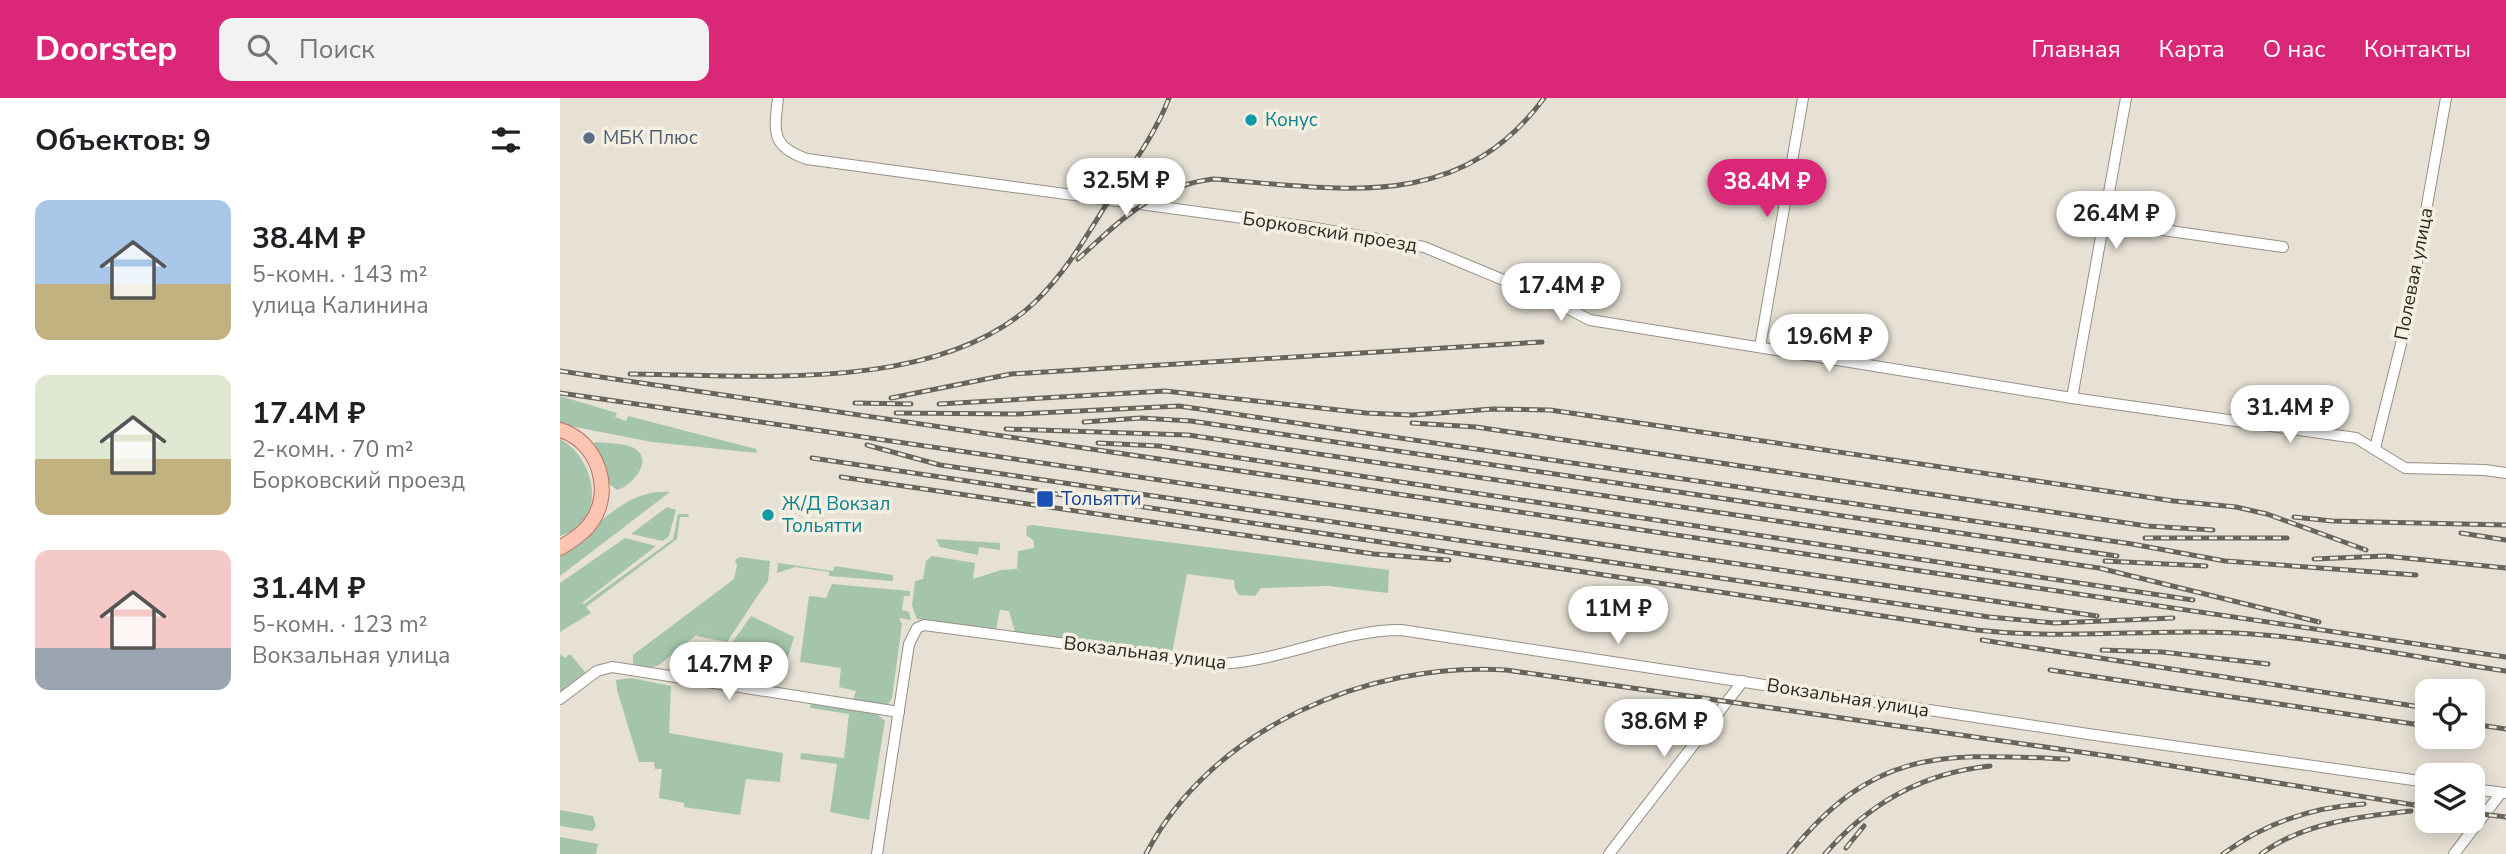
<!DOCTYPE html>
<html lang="ru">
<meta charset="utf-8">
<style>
:root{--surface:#fff;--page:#f2f2f2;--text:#202124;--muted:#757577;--accent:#db2777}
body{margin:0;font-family:"Nunito Sans",sans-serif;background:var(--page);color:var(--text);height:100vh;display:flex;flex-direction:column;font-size:26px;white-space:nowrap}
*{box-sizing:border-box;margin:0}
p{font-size:23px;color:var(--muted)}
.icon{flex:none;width:38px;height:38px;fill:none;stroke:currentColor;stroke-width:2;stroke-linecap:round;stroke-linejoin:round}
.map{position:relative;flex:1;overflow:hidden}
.sheet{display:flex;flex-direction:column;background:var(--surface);width:560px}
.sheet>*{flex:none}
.tools{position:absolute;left:1855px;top:581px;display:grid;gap:14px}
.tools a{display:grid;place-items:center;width:70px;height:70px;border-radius:14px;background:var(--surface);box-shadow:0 4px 18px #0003;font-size:35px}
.price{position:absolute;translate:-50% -60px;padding:0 16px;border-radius:24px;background:#fff;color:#222;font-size:23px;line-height:46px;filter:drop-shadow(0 2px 4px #0008)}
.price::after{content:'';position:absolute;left:50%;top:42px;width:21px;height:16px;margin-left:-10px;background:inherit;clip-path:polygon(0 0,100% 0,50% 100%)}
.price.selected{background:var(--accent);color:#fff}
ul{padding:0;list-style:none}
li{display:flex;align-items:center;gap:21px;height:175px;padding:0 35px}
li span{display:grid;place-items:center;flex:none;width:196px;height:140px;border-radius:14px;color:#555}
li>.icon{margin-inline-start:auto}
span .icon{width:84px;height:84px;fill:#fffc;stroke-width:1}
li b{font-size:30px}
h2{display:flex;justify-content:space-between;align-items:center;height:84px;padding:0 35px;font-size:30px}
header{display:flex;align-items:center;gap:42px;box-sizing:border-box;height:98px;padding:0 35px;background:var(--accent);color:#fff}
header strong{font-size:33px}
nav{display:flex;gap:38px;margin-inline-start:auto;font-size:24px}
.search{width:490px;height:63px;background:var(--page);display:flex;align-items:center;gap:18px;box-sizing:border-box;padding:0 24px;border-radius:14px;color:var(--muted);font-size:26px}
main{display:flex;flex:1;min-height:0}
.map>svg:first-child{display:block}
.green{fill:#a4c5ab}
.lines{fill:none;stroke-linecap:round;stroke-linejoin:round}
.minor-casing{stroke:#969085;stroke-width:12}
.major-casing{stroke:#b4735f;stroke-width:16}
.minor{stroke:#fff;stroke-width:10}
.major{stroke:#fec4b2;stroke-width:14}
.rail-casing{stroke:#67645d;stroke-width:5}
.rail{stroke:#f5efe2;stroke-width:2.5;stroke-dasharray:8;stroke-linecap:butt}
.culture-dot{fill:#0f9aa8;stroke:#f5efe2;stroke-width:2.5}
.service-dot{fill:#5c6f8a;stroke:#f5efe2;stroke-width:2.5}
.transit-dot{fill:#1a4fb4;stroke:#f5efe2;stroke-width:2.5}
.labels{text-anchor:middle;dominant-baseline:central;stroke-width:7;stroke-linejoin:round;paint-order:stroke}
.culture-label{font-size:19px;fill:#0d838f;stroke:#f5efe2;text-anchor:start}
.service-label{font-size:19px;fill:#4e5e75;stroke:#f5efe2;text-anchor:start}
.street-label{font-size:19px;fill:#2a2823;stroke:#f5efe2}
.transit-label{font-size:19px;fill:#164399;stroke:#f5efe2;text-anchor:start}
</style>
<header>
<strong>Doorstep</strong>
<div class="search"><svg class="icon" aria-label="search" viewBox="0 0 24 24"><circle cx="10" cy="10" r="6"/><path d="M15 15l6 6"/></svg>Поиск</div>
<nav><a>Главная</a><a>Карта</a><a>О нас</a><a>Контакты</a></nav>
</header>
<main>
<section class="sheet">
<h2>Объектов: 9<svg class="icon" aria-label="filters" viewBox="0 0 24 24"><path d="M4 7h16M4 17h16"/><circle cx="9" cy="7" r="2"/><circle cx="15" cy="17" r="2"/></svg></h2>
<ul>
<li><span style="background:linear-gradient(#a9c7e8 60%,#c2b280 0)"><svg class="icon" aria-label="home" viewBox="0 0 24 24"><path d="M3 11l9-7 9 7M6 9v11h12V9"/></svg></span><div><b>38.4M ₽</b><p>5-комн. · 143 m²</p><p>улица Калинина</p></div></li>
<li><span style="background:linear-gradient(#dfe7d0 60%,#c2b280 0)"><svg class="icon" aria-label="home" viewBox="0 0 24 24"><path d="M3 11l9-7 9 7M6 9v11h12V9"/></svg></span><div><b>17.4M ₽</b><p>2-комн. · 70 m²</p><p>Борковский проезд</p></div></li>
<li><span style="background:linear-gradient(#f6c9c9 70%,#9aa5b1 0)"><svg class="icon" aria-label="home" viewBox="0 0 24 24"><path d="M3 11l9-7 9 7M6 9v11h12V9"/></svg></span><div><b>31.4M ₽</b><p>5-комн. · 123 m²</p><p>Вокзальная улица</p></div></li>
</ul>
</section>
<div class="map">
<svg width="1946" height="756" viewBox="0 0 1946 756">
<rect width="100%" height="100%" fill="#e7e1d5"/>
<g class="green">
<path d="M0,298l57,17 -2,4 11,4 2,-5 128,33 1,4 -105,-11 -92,-18z"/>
<path d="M0,341c37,20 48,84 0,97z"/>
<path d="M35,344c12,1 29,1 39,6 21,12 -2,38 -17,42l-9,-7 -14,-37z"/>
<path d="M110,394l-110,84v-20c34,-25 64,-68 110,-64z"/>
<path d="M107,409l9,3 -7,26 -6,5 -32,-7z"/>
<path d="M118,416h10l1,3h-9l-3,22 -91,68 5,6 -31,19v-49l65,-45 31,8 -74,57 2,1 89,-65z"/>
<path d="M472,427l357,45 -1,23 -60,-7 -67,2 -6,8 -16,-1 -4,-6 -1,-9 -47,-6 -15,79 -157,-21 -6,-21 -9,-1 -4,19 -79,-10 -5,-13 3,-25 8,-2 3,-18 6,-5 43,7 -2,16 28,-9 16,-1 1,-18 16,-3v-7l-8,-6 1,-9z"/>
<path d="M376,441l64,4v7l-21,-3 -1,8 -38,-8z"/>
<path d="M180,459l30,4 -2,20c-14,19 -27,41 -41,61l-31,-6 17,-14 -54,43 -9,3 -13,-1 -4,-4v-8l101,-76 3,-14 -2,-5z"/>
<path d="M218,465l55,8 2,-5 58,9v6l-64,-5v-4l-34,-5 -18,6z"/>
<path d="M272,486l78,7v5h-6l-2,14 7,2 2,8 -12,-2 3,6 -10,74 -5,8 -34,-6 3,-9 -17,-4 2,-19 -41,-6 9,-66 17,2z"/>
<path d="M191,518l43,21 -6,20 -57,-13z"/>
<path d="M0,556l5,4 5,-4 16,19 -26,19z"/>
<path d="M72,580l39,8 -2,47 114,20 -3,29 -34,-3 -6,36 -56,-8v-4l-25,-5 3,-29h-7l-1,-7h-15l-22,-72 -1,-10z"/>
<path d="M251,606l66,10 8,7 -16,99 -39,-8 7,-48 -37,-5 1,-6 43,5 5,-44 -39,-6z"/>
<path d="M0,712l33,6 3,10 -4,5 -32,-5z"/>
<path d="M0,739l38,7 -2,10h-36z"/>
</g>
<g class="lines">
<g class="minor-casing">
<g id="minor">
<path d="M218,0c-4,34 -7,49 29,61l502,68 115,20 123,51 43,22 482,78 284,40 49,30 80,2 21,3"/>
<path d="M1546,124l177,25"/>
<path d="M1200,249l43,-249"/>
<path d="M1512,300l54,-300"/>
<path d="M1815,350l31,-124 40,-226"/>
<path d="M0,601l37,-28 15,-4 287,45"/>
<path d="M1913,691l32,4"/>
<path d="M317,756l32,-210 8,-16 7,-3 294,39c63,-2 120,-34 183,-34l687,104 339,48"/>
<path d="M1049,756l134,-173"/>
<path d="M1894,756l47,-61"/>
</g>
</g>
<g class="major-casing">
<path id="major" d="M0,332c38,11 55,62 30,94 -7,10 -20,18 -30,24"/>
</g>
<use href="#minor" class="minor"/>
<use href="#major" class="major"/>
<g class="rail-casing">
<g id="rail">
<path d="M518,161c44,-40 74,-72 135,-80 126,9 245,36 331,-81"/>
<path d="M0,273l1946,286"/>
<path d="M70,276c123,1 308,20 405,-72 29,-28 48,-60 69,-94 21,-33 52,-74 65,-110"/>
<path d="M0,295l1537,223"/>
<path d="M331,300l120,-24 531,-32"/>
<path d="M295,305l56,1"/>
<path d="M379,306l226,-13 201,22 46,2 81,-6 57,1 624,91 62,6 31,7 99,36"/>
<path d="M336,315l122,1 161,-8 953,138 93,17 191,14"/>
<path d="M524,324l57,-4 50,3 926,135"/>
<path d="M852,325l64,4 671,99 66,4"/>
<path d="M446,331l182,6 911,133 220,54"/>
<path d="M538,345l61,3 1034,154"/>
<path d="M307,347l73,20 1049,152 66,6 118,-5"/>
<path d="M252,360l1165,172c95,11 191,-4 287,5 81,7 162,24 242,36"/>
<path d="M281,379l533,77 75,6"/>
<path d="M1734,419l38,4 174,4"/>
<path d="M1901,435l45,7"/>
<path d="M1585,440h142"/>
<path d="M1754,461l71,-3 121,12"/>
<path d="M1545,463l101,5"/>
<path d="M1422,542l445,68"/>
<path d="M1542,552l60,2 106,12"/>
<path d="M1490,572l377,56"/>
<path d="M1913,626l33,5"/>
<path d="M1913,715l33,4"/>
<path d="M1286,750l18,-22"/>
<path d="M586,756c65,-126 223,-193 360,-184l623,89 298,48"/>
<path d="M1229,756c87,-107 151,-100 279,-95"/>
<path d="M1265,756c44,-51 97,-81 165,-88"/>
<path d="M1663,756c42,-31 89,-47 141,-50"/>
<path d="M1701,756c41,-31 101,-38 150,-43"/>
</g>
</g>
<use href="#rail" class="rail"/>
</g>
<g class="culture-dot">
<circle cx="691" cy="22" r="7"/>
<circle cx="208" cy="417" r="7"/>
</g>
<circle class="service-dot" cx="29" cy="40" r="7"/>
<rect class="transit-dot" x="476" y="392" width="18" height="18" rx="3.5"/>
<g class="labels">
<g class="culture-label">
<text x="705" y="22">Конус</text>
<text x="222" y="406">Ж/Д Вокзал<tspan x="222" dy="22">Тольятти</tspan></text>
</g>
<g class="service-label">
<text x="43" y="40">МБК Плюс</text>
</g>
<g class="street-label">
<text transform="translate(770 134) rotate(9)">Борковский проезд</text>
<text transform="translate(1854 176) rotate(-79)">Полевая улица</text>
<text transform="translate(585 555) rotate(7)">Вокзальная улица</text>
<text transform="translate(1288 600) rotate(9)">Вокзальная улица</text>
</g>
<g class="transit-label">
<text x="501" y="401">Тольятти</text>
</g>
</g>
</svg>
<div class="tools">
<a><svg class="icon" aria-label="locate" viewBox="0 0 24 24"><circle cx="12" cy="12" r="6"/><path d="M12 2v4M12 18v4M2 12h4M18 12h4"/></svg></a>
<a><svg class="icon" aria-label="layers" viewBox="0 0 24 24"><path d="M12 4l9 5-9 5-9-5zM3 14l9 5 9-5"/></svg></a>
</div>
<b class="price" style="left:566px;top:120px">32.5M ₽</b>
<b class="price selected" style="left:1207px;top:121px">38.4M ₽</b>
<b class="price" style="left:1556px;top:153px">26.4M ₽</b>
<b class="price" style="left:1001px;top:225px">17.4M ₽</b>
<b class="price" style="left:1269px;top:276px">19.6M ₽</b>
<b class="price" style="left:1730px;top:347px">31.4M ₽</b>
<b class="price" style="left:1058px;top:548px">11M ₽</b>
<b class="price" style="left:169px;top:604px">14.7M ₽</b>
<b class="price" style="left:1104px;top:661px">38.6M ₽</b>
</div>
</main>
